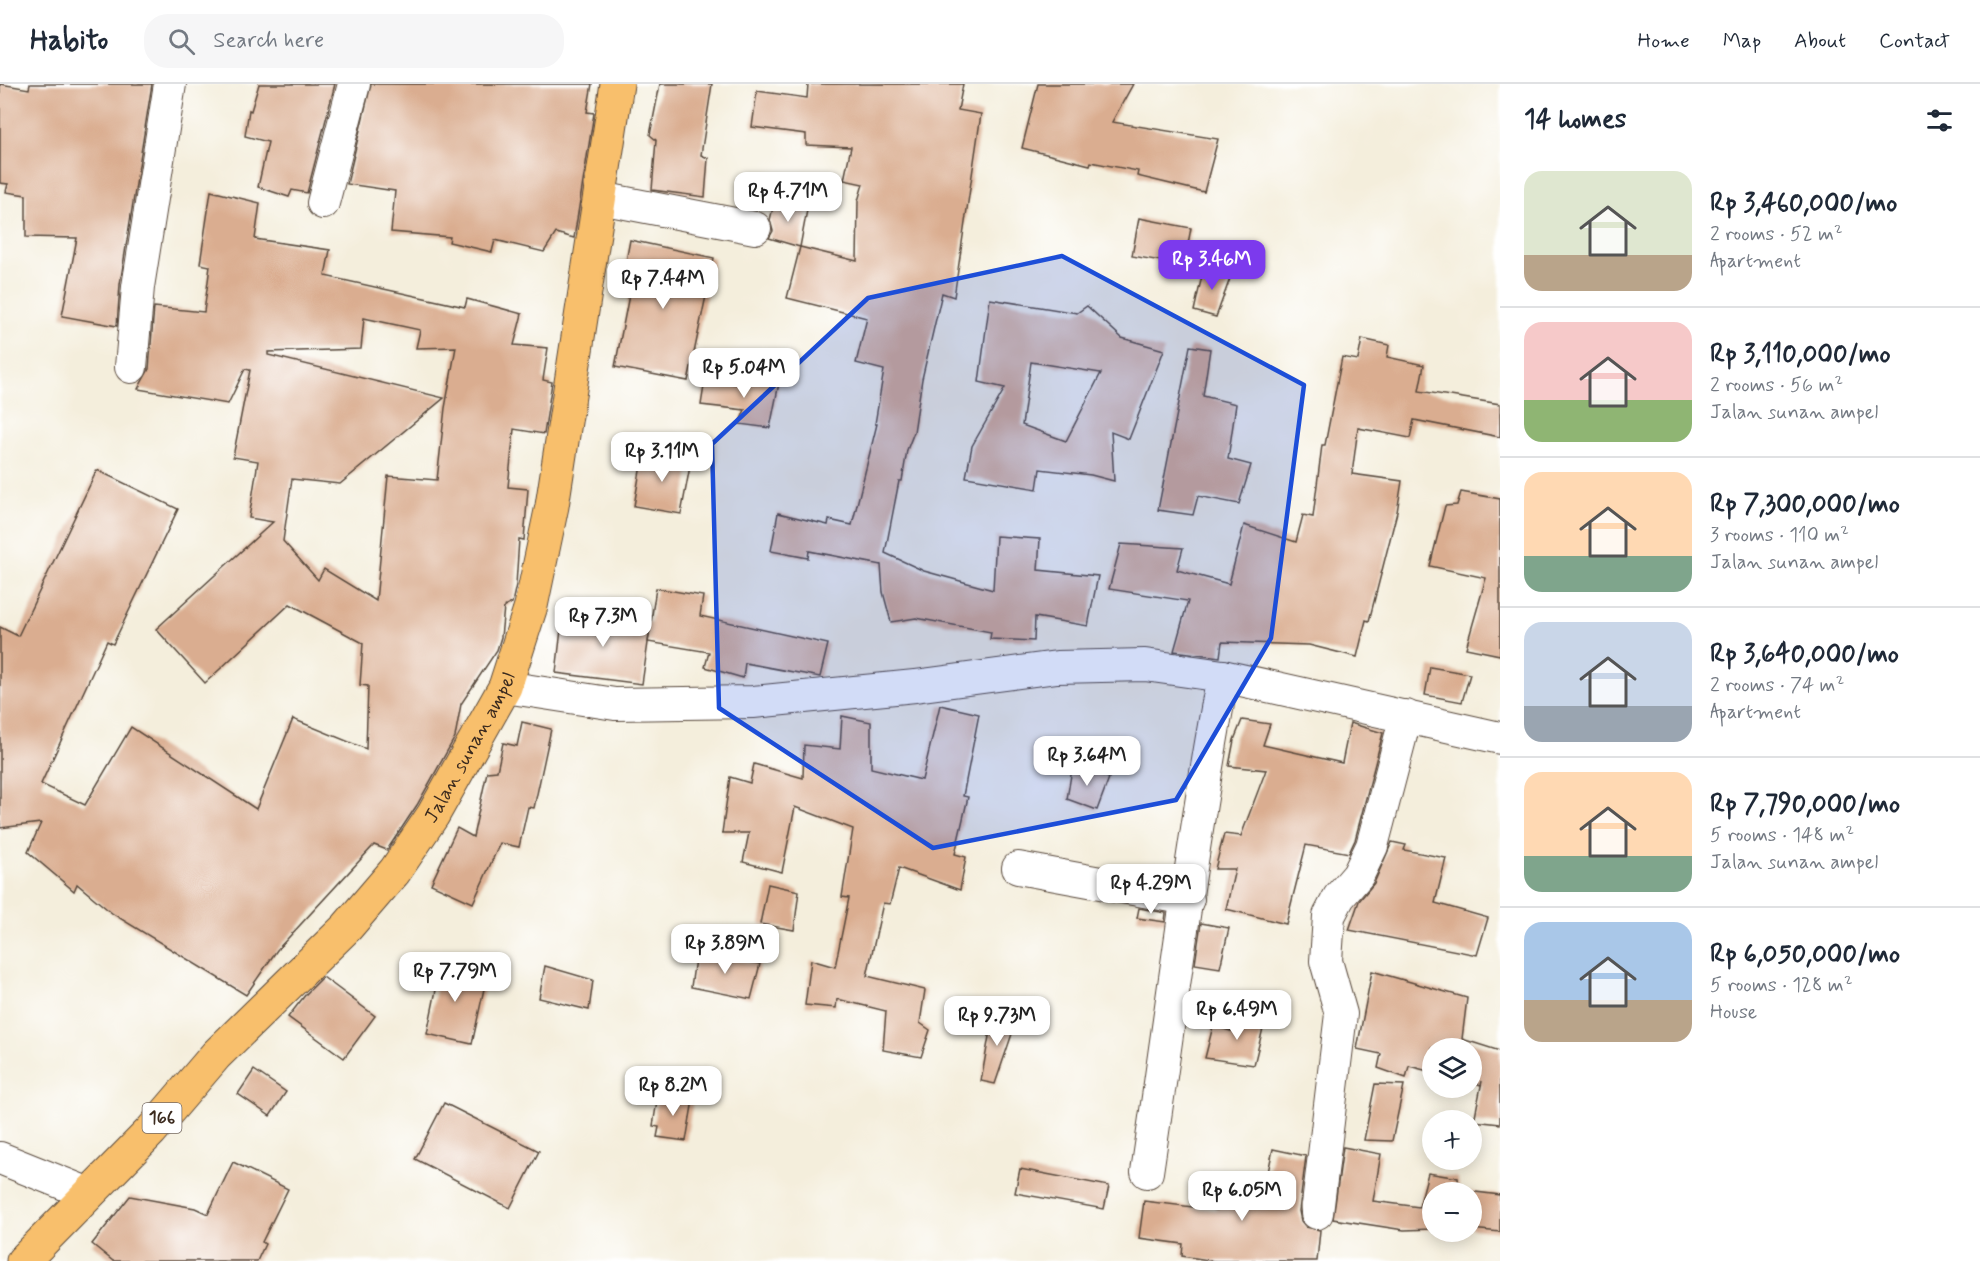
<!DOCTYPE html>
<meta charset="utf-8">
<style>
:root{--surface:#fff;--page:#f6f6f7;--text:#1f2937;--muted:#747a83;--line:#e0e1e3;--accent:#7c3aed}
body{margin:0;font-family:Mynerve,sans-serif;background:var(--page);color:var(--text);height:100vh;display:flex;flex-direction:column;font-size:22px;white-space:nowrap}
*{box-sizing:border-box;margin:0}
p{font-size:20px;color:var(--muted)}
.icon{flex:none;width:33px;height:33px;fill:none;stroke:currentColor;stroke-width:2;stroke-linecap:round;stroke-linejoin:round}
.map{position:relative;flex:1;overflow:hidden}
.drawer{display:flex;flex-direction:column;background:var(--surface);width:480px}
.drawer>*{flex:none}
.fabs{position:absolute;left:1422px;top:954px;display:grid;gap:12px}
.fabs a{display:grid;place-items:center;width:60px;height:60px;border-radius:50%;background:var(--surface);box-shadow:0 3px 15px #0003;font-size:30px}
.price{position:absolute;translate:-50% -51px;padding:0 14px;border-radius:12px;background:#fff;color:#222;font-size:20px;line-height:39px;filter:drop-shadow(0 2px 3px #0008)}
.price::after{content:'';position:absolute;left:50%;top:36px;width:18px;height:14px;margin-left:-9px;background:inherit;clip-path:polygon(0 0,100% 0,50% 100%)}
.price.on{background:var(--accent);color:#fff}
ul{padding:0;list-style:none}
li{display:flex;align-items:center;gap:18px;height:150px;padding:0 24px}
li+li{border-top:2px solid var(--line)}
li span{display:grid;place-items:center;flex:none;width:168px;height:120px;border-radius:18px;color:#555}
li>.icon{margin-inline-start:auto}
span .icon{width:72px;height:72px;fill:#fffc;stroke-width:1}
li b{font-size:26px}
h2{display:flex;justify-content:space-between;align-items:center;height:72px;padding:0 24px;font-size:26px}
header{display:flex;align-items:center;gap:36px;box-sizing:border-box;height:84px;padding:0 30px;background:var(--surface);border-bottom:2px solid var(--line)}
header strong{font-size:28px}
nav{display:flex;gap:33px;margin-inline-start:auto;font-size:21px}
.search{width:420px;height:54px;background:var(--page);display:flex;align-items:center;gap:15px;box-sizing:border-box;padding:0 21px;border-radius:24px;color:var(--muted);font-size:22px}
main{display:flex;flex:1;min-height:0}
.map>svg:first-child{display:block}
.building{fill:#daad90;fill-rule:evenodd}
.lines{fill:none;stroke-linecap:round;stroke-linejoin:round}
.minor-casing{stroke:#57473a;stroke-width:34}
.major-casing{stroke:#57473a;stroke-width:35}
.minor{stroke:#fff;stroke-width:32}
.major{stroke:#f8bf6c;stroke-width:33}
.marked{fill:#1d4ed8;fill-opacity:0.2;stroke:#1d4ed8;stroke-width:4.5;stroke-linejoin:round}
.labels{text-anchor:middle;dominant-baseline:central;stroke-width:4.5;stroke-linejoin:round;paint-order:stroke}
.shield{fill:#fff;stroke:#766a62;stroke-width:1.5}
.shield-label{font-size:18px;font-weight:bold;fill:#3b2a1e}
.street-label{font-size:20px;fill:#3b2a1e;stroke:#fff}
</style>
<header>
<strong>Habito</strong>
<div class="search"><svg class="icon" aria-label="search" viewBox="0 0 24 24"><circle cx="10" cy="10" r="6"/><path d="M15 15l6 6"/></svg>Search here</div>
<nav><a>Home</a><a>Map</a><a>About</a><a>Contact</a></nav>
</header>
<main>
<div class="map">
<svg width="1500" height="1177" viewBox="0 0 1500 1177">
<rect width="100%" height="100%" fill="#fff"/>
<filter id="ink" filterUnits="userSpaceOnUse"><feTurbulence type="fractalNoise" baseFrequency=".0167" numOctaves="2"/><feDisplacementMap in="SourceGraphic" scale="12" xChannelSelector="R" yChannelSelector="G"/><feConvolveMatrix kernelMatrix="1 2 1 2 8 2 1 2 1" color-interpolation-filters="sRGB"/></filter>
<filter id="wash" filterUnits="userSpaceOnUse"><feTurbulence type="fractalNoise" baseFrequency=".008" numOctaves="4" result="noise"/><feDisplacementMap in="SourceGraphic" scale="24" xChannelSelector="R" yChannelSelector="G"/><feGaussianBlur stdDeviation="1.35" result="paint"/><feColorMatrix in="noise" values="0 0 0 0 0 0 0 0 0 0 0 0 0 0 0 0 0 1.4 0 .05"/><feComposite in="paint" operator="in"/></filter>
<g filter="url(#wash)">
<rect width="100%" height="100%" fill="#f4eedc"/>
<g id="blocks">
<g class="building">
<path d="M0,0l29,5 1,-5h122l-32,200 -3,42 -55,-10 15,-78 -51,-1v-42l-20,-3 2,-8 -8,-1z"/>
<path d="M259,0h76l-28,109 -15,-3 -3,7 -31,-10 10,-45 -23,-6 4,-26 2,1z"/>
<path d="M371,0h221l-5,28 7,1 -20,125 -18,-5 -12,19 -49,-12 -3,12 -43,-10 1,-5 -59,-5 4,-41 -48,-7z"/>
<path d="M660,0h52l-11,71 7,3 -3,39 -53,-7 4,-50 -6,-5z"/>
<path d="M808,0h155l-5,26 23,4 -27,183 -12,-4 -20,86 -8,53 -7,18 -5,31h-3l-14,72 39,18 69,19 3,-54 44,3 -2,31 60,6 -10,50 -53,-9 -1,24 -44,-2 1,-7 -75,-14 -25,4 -8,-30 -2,-27 -72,-14 -1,7 -37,-7 7,-38 50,12 1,-5 23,5 25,-101h-2l9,-54 -28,-7 11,-45 -80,-20 13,-51 57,14 1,-60 5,-17 -19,-4 7,-33 -45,-2v-11l-54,-7 5,-36 50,7z"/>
<path d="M1038,0h95l-21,38 106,17 -14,53 -67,-16 1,-5 -47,-9 -1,3 -68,-17z"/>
<path d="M211,107l49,12 -5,36 75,11 -5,26 140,31 2,-8 55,15 -8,31 34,3 -5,32 9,2 -8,52 -30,-5 -6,58 20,2 -4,51 -5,-1 -3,46 -4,18 -8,4 -3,30 -4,13 -36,54 -6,33 -38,68 -30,45 -13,-5 -97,105 -31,45 -133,-81 -36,-30 -3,7 -46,-39 13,-29 -41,5v-201l18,9 79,-166 81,39 -65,135 -6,-3 -66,143 44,21 46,-78 125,82 37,-90 73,30 2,-63 -8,-1 3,-42 -73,-39 -85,79 -49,-54 117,-107 -24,-4 9,-57 -25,-4 17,-87 -5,-1 -17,35 -90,-15 11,-20 5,-62 50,5 6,-46 -10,-2zM364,234l56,12 -4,18 40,-1 -11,61 -8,72 -49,-4 -12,125 -52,-32 -6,11 -35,-39 9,-62 48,5 104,-86 -176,-43v-3l93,-3z"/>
<path d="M775,115l32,11 -7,37 -31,-9 4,-7 -3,-11z"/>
<path d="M1139,134l52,10 -7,37 -52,-9z"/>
<path d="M630,156l84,18 -26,123 -73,-14 15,-77 -9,-2z"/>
<path d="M1204,183l28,6 -16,44 -22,-6z"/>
<path d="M990,215l87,14 10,-7 35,32 42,12 -35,89 -18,-7 3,49 -23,-6 -51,-6 -3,20 -71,-12 6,-31 33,-58 -26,-6zM1031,278l70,11 -35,68 -44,-16z"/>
<path d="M1362,255l27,6 -2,12 37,8 -5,26 81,13v33l-86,-17 -4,18 -52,-10 -6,46 50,7 -5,31 -28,109 -3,-1 -9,37 -48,-12 -87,-3 -2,15 -46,-6 14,-50 -79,-12 12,-45 62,4 -6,22 52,14 15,-59 52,17 7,-27 10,2 9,-72h3l17,-88 16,3z"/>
<path d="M1190,262l20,3 -7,47 33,8 -8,55 23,6 -12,39 -41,-8 -5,19 -35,-5z"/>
<path d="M737,292l42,7 -9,45 -31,-4 6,-14 -44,-5 4,-25 30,4z"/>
<path d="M643,369l48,8 -10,53 -47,-8z"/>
<path d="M1461,408l39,7v156l-34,-7 20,-70 -56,-12 15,-60 12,-1z"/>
<path d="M656,504l47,8 -3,20 128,28 -8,33 -75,-14 -2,15 -38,-11 4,-15 -61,-10z"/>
<path d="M563,528l88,10 -9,62 -86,-11z"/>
<path d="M1430,583l40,7 -8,28 -37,-7z"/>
<path d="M940,621l39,9 -16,82 5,1 -13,57 11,3 -6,33 -61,-22 -9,36 -7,-1 -16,73 58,14 -5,33 10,7 -9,27 -38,-7 3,-39 -49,-12 -1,9 -31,-3 6,-45 24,7 14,-69 -7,-1 11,-68 -58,-22 -13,65 -39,-10 6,-29h-27l8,-56 20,6 4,-19 49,14 1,-33 36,4 2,-33 29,6v46l51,12z"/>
<path d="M1242,636l28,4 -7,21 79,18 8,-40 33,10 -28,107 -6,13 -43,-8 -20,79 -60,-15 9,-40h-20l9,-35 17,2 25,-66 -37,-4 5,-26z"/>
<path d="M522,638l29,7 -17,79 -6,-1 -9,40 -19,-4 -27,60 -42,-19 26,-56 16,9 14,-65 10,-1 6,-28 14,3z"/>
<path d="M1073,679l36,15 -12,32 -30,-11z"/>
<path d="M1392,758l14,3 -2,5 42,8 -11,45 53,15 -11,37 -128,-25 10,-29 15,-18z"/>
<path d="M768,800l31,7 -5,39 -34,-6z"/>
<path d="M1139,824l27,5 -1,9 -28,-4z"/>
<path d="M1201,839l28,5 -9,40 -25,-4z"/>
<path d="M696,868l64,12 -9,35 -60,-12z"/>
<path d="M432,879l55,12 -15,69 -45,-10 9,-44 -9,-2z"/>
<path d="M545,882l48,14 -4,30 -50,-12z"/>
<path d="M1372,887l95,27 -5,41 38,12v73l-26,-3 8,-40 -1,4 -9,-3v-34h-40v24l-23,-6 -3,12 -28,-10 3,-14 -24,-5z"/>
<path d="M323,893l52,39 -31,42 -56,-41 18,-23z"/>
<path d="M993,930l24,5 -22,65 -14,-3z"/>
<path d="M1235,930l30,6 -11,45 -49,-7 8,-32 18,5z"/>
<path d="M254,986l32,22 -16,24 -32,-22z"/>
<path d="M1375,1000l29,1 -12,56 -28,-1z"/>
<path d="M658,1010l35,6 -7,41 -29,-4 2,-10 -6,-1z"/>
<path d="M444,1019l95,48 -29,57 -95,-49z"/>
<path d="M1343,1063l38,7 -8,47 46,6 9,-34 30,5 1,12 41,5v37l-28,-3v-37h-40v37l-28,1 -71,-11z"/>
<path d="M1273,1065l33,7 -7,55 2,10 5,6 14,3 -3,31h-102l-33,-5 1,-12 -44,-6 5,-37 73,9 1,-11 43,6z"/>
<path d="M233,1078l55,27 -26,53 3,2 -8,17h-144l-21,-17 38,-48 65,12 13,6z"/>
<path d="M1020,1085l89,17 -5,23 -89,-16z"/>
</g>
</g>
</g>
<g filter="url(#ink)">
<use href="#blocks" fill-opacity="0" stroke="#57473a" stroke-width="1.5"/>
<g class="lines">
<g class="minor-casing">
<g id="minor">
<path d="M600,114l155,30"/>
<path d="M323,119l31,-119"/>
<path d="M131,283l7,-80 32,-203"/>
<path d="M505,603l110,17 138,-2 162,-16 142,-19 88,-2 78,11 277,62"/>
<path d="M1018,784l170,31"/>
<path d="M0,1074l87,35"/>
<path d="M1147,1088c25,-165 45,-331 76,-496"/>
<path d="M1317,1129l24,-199 -15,-53 3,-45 10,-19 19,-22 14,-29 34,-130"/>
</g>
</g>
<g class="major-casing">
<g id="major">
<path id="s1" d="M23,1177l128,-130 65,-76 131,-128 48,-56 38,-56 72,-128 26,-81 21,-100 65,-422"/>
</g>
</g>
<use href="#minor" class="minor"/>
<use href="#major" class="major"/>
</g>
</g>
<path class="marked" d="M1062,172l242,129 -33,253 -95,162 -243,48 -214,-140 -7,-264 156,-146z"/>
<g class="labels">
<rect class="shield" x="142.5" y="1019" width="39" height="30" rx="4.5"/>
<g class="shield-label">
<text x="162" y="1034">166</text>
</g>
<g class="street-label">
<text stroke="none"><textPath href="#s1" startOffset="684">Jalan sunan ampel</textPath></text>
</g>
</g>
</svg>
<div class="fabs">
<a><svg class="icon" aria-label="layers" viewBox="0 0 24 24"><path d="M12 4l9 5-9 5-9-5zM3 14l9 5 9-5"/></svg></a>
<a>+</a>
<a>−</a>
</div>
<b class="price" style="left:788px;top:139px">Rp 4.71M</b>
<b class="price on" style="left:1212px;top:207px">Rp 3.46M</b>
<b class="price" style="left:663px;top:226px">Rp 7.44M</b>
<b class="price" style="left:744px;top:315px">Rp 5.04M</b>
<b class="price" style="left:662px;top:399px">Rp 3.11M</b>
<b class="price" style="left:603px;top:564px">Rp 7.3M</b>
<b class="price" style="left:1087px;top:703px">Rp 3.64M</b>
<b class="price" style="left:1151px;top:831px">Rp 4.29M</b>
<b class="price" style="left:725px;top:891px">Rp 3.89M</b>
<b class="price" style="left:455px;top:919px">Rp 7.79M</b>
<b class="price" style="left:1237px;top:957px">Rp 6.49M</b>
<b class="price" style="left:997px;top:963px">Rp 9.73M</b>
<b class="price" style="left:673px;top:1033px">Rp 8.2M</b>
<b class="price" style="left:1242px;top:1138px">Rp 6.05M</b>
</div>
<section class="drawer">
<h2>14 homes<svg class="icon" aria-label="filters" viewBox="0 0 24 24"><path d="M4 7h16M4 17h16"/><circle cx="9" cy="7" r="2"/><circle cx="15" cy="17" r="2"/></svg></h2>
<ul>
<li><span style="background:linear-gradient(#dfe7d0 70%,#b9a48a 0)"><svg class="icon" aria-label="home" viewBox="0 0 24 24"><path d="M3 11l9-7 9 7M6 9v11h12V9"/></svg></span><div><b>Rp 3,460,000/mo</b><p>2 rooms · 52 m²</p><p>Apartment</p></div></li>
<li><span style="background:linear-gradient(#f6c9c9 65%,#8fb573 0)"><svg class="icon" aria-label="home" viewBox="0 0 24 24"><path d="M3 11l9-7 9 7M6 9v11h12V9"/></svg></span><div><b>Rp 3,110,000/mo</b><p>2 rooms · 56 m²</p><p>Jalan sunan ampel</p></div></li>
<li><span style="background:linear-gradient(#ffd9b3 70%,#7fa58c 0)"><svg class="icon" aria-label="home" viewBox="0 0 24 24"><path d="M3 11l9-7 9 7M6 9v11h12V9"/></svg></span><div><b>Rp 7,300,000/mo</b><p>3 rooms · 110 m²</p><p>Jalan sunan ampel</p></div></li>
<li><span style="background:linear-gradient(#c9d6e8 70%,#9aa5b1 0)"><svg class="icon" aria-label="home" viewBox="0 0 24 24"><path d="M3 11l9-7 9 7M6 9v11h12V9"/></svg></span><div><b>Rp 3,640,000/mo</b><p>2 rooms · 74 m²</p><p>Apartment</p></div></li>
<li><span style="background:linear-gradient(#ffd9b3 70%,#7fa58c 0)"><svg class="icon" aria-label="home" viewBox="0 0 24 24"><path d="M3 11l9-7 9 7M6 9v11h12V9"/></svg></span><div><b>Rp 7,790,000/mo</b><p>5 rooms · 148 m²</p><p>Jalan sunan ampel</p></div></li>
<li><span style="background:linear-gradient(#a9c7e8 65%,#b9a48a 0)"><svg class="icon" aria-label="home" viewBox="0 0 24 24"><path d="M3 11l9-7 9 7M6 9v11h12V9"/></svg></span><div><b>Rp 6,050,000/mo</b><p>5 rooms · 128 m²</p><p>House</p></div></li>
</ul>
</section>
</main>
